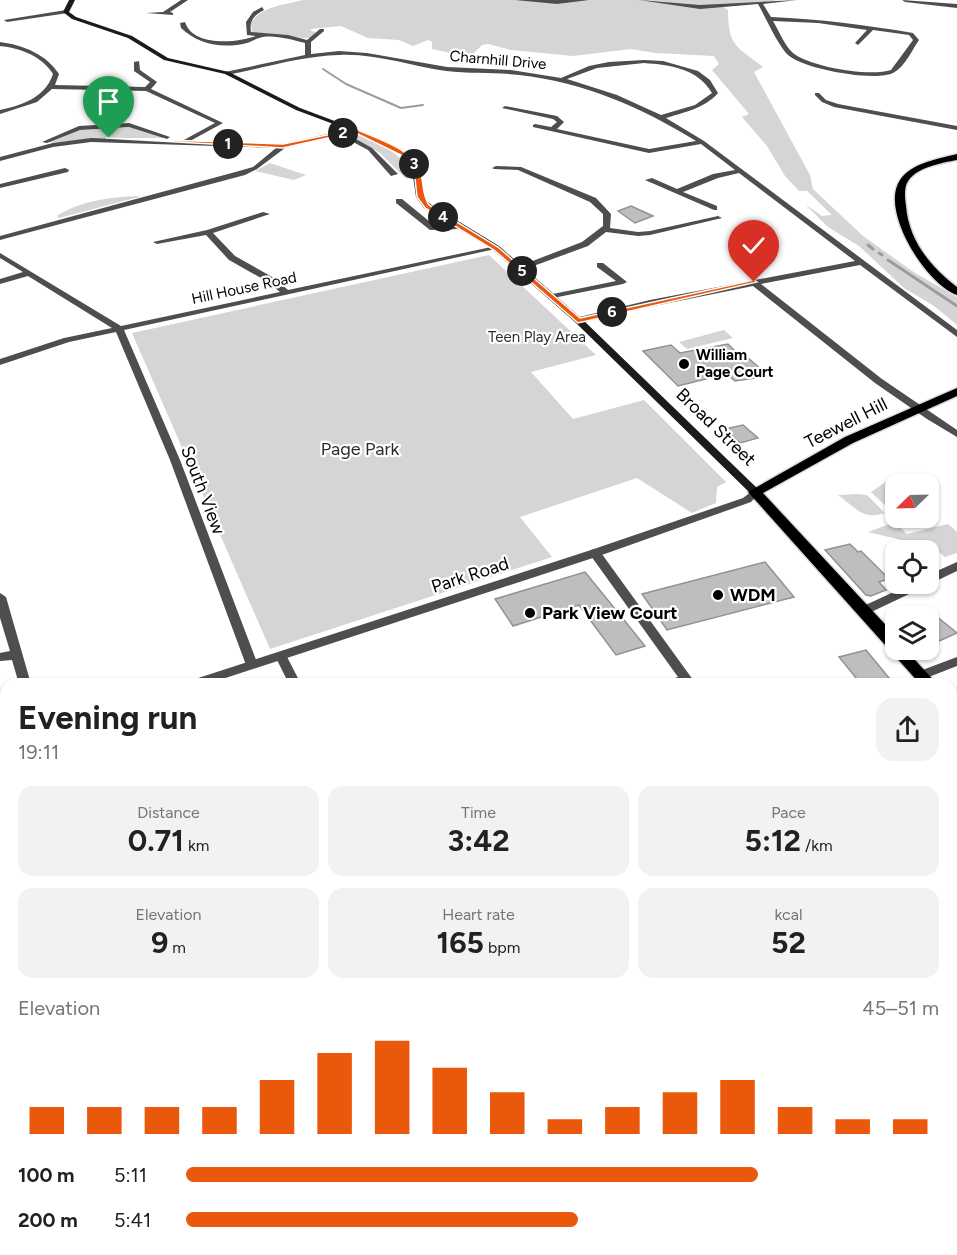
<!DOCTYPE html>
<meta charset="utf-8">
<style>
body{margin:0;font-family:Figtree,sans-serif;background:#f2f2f2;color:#202124;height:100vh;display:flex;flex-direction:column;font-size:22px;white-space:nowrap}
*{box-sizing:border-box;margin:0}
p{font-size:20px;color:#757577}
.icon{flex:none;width:33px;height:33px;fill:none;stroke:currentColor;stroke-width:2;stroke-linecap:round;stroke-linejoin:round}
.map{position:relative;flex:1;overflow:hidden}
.side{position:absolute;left:0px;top:678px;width:957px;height:578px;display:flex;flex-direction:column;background:#fff;border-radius:18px 18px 0 0;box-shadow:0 2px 4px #0004}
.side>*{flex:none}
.needle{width:39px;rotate:247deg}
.buttons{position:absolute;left:885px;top:474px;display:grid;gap:12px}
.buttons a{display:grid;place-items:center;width:54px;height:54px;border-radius:12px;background:#fff;box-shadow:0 2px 4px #0004;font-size:30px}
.pin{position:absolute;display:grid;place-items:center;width:51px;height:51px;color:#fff;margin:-62px -26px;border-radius:50% 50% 50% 0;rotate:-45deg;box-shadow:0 0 6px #0007}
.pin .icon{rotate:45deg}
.km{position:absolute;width:30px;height:30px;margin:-15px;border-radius:50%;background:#222;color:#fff;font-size:16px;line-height:30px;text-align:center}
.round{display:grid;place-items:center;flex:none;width:63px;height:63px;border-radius:18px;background:#f2f2f2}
.headline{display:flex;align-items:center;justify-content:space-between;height:102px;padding:0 18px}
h1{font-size:33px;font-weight:700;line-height:45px}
.metrics{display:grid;grid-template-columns:repeat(3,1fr);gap:9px;height:102px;padding:6px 18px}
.metrics div{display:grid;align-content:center;border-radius:15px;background:#f2f2f2;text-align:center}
.metrics b{font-size:30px;font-weight:700}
.metrics small{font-size:16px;font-weight:400}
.metrics p{font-size:16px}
.chart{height:168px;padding:12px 18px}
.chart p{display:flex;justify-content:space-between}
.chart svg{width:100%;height:108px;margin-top:6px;stroke:#ea580c;stroke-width:6}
ul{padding:0 18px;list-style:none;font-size:20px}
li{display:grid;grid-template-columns:96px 72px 1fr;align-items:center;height:45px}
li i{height:15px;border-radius:8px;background:#ea580c}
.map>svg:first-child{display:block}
.green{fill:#d5d5d5}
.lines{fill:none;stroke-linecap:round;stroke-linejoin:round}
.stream-far1{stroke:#9c9c9c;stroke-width:2}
.stream{stroke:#9c9c9c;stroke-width:3}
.building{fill:#bebebe;stroke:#929292;stroke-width:1.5}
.primary-casing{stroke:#dbdbdb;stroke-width:3}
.minor{fill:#4e4e4e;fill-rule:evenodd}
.tertiary{fill:#4e4e4e;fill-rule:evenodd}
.secondary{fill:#1b1b1b;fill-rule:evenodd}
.primary{fill:#000;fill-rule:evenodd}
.route{fill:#ea580c;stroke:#fff;stroke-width:1.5}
.poi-dot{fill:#000;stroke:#fff;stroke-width:2}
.labels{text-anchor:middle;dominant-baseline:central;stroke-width:4.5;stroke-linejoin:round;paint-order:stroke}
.far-street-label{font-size:15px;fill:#000;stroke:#fff}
.far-park-label{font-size:15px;fill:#2c2c2c;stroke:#fff}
.far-poi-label{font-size:15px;font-weight:bold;fill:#000;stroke:#fff;text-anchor:start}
.street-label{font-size:18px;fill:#000;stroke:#fff}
.park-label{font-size:18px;fill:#2c2c2c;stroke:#fff}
.poi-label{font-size:18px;font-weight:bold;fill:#000;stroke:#fff;text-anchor:start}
</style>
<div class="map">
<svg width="957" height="1255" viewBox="0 0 957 1255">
<rect width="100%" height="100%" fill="#fff"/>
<!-- green -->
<path class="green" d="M303 0H780L723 7 728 10C728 46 736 46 763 67L754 72 810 175 813 189 863 236 915 273 957 297V325L934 306 904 288 859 246 828 227 805 204 822 216 832 215 807 191H799L785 176 767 146 742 117 749 114 712 70 719 64 714 56 655 53 631 49 573 56 511 50 488 44 482 45 472 55H460L432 49V42L428 40 413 46 399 40 368 38 341 26 311 29V31L316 32 310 38H303L252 33 251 23C261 6 285 5 303 0Z
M133 127 165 138H103L54 143 49 142 77 130Z
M353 133C375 143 406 151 410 178L406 179 380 153 350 136Z
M270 163 306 175 294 180 255 171Z
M138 196 139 197 59 218 57 216C79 201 111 197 138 196Z
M489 255 596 355 531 372 573 419 644 400 726 482 717 487 716 503 692 513 637 478 520 517 552 557 270 649 132 333Z
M724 330 733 338 687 349 679 342Z
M887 481 900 484H896L895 515 871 492Z
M856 494 867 495 885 513C863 521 855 507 838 495Z
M895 522 907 534 948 524 957 532V553L945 557 934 548 868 532Z"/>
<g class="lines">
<!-- stream-far1 -->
<path class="stream-far1" d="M323 69 346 84 401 108 423 105"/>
<!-- stream -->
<path class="stream" d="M868 245 873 249
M879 253 882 255
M888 260 957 306"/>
</g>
<!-- building -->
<path class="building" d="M631 206 653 216 635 223 618 211Z
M728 344 736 352 740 351 755 364 764 372 759 374 762 377 735 381 726 374 678 386 643 351 671 345 680 353Z
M743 425 758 438 740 443 725 429Z
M850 544 858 552 861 551 889 579 879 582 886 590 871 596 866 595 825 550Z
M765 562 794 597 667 630 642 594Z
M585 572 624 620 645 646 616 655 579 605 513 626 495 599Z
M936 616 957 633 928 646V619Z
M866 650 894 684H861L839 657Z"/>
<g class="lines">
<!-- primary casing -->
<g class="primary-casing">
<path id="primary" d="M957 154V160C942 163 915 167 907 183 904 189 905 199 906 206 909 241 930 266 957 287V295C927 285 879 211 900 180 911 163 938 159 957 154Z
M957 388V396L853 443 763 493 896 636V650H906L937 684H920L748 492 845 437Z
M951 704 957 706V724L951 722Z"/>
</g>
<!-- minor -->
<path class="minor" d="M181 0H188L170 12 173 13V15L146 13 163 12Z
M515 0H589L557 4Z
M639 0 700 5 797 0 763 4 771 17C819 19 866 25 913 33L919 40C912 50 905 67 893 73 875 82 799 69 786 53 775 39 767 20 758 4L700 9ZM773 21 818 23 867 30 855 43 858 45 873 30 909 35 913 40 891 70C870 77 810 67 793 53 785 46 779 31 773 21Z
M902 0 957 4V8L905 2Z
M262 7 264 10C254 15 249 21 251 32L288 35 307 40 320 29H324V31L311 42V54L339 51 367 53 447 67 511 70 561 78 589 66 609 62 644 60 663 61 698 71 710 80 718 93C705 108 685 112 666 118L704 141 957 330V337L860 265 761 284 882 379 957 430V437L927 419 875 383 753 286 575 322V318L650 300 855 261 739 173 718 178 683 192 717 206V210H714L645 180 652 178 677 189 713 174 735 170 701 144 649 153 533 127V125L535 124 551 127 557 122 553 119 502 108 505 106 557 116 564 122 557 129 649 149 696 141C641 107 583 82 519 75 495 72 470 74 446 71 410 66 375 53 339 55 301 56 264 68 227 75L225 72 305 55V43C293 40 276 35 263 37 260 37 252 41 247 43 223 49 199 45 181 28L180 23 185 22C193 47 236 43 256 36L247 35 246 22 253 12ZM644 63C670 65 697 68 712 93L695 105 661 115 617 95 567 79 597 68Z
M66 10 68 13 7 22 4 20Z
M0 42C23 45 46 54 59 74L55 85 145 87 150 82 134 71V62L139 61 140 70 157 82 151 89 223 123 190 141 283 144 354 128 357 130 356 131 347 134 372 148 398 174 391 176 368 150 340 135 285 148 257 169 245 175 0 240V236L239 171 253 167 276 148 91 142 53 147 0 161V157L53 143 91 138 182 141 215 123 146 91 52 89 37 102 0 114V110C22 105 45 98 53 74 42 56 20 48 0 46Z
M815 93H819L826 100 838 104 957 126V130L834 107 822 102 815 95Z
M129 123 170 137 167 139 129 127 80 130 47 143 42 142 79 126Z
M496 166 521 167 596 198 611 214 610 228 638 232 650 231 718 216 722 218 650 235 638 236 606 232 588 246 520 271 516 269 517 267 582 242 603 226V214L590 202 518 170 494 169 492 168Z
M65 168 69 170 68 172 0 188V184Z
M396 199H402L435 226 460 225 464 227 460 229 430 230 396 203Z
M263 212 270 214 213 233 235 256 274 278 288 290 496 246 500 248 124 330 180 460 258 665 252 669 246 665 170 460 116 332 69 342 0 365V359L64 338 112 328 28 276 0 284V279L23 272 0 258V253L121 326 280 292 268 282 229 260 206 235 157 244 153 242 207 230Z
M597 263H603L627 282 623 284 548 299V295L616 281 597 267Z
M595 549 599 550 696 684H663L665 681 678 677 591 556 589 553 591 550Z
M957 562V571L932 583 927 584H928V575Z
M911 584H926L924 587 867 614 863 615 857 611 859 608Z
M0 593 6 597 31 684H19L12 660 0 661V653L10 651 0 618Z
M281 652 285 653 301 684H289L275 656Z
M957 657V666L921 680 917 678 915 675 917 672Z
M957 765V775L951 776V766Z
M957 971V985L951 987V973Z
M6 1036V1052L0 1053V1037Z
M124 1250H142L141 1255H123Z
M509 1250H527L528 1255H510Z
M736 1250H754V1255H736Z"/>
<!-- tertiary -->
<path class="tertiary" d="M755 489 760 492 751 502 599 556 207 684H187L189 681 591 550 743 498Z
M6 737V747L0 748V738Z"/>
<!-- secondary -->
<path class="secondary" d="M69 0H75L69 12 76 17 132 36 168 58 229 72 300 108 356 129 399 148 409 155 420 169 424 197 430 204 499 246 581 318 759 490 760 492 759 494H751L575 322 493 250 424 208 416 197 412 169 405 157 395 150 352 131 296 110 225 74 164 60 128 38 72 19 63 12Z"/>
<!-- primary -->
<use href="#primary" class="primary"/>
</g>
<!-- route -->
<path class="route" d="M356 129C377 139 409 147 419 169 425 181 421 193 429 205L498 247 580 318 754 280 757 282 578 323 494 250 425 208 417 197 414 170 405 157 354 132 283 148 106 138 283 144Z"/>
<!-- markers -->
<g class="poi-dot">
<circle cx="684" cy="364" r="6"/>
<circle cx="718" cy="595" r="6"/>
<circle cx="530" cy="613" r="6"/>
</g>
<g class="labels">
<!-- far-street labels -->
<g class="far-street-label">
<text transform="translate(498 60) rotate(5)">Charnhill Drive</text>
<text transform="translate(244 288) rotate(-12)">Hill House Road</text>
</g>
<!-- far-park labels -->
<g class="far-park-label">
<text x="537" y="337">Teen Play Area</text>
</g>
<!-- far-poi labels -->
<g class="far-poi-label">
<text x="696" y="355">William<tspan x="696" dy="17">Page Court</tspan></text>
</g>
<!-- street labels -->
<g class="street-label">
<text transform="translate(846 423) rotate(-27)">Teewell Hill</text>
<text transform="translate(716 427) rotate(44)">Broad Street</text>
<text transform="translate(203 490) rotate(69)">South View</text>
<text transform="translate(470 575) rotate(-18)">Park Road</text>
</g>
<!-- park labels -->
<g class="park-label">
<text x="360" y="449">Page Park</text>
</g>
<!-- poi labels -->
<g class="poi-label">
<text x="730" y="595">WDM</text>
<text x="542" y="613">Park View Court</text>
</g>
</g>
</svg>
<div class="buttons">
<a><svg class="needle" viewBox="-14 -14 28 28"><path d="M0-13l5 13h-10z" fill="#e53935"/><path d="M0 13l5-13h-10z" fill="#757577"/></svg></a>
<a><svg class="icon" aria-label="locate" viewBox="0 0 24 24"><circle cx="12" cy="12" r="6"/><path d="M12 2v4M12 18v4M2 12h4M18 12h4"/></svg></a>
<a><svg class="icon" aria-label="layers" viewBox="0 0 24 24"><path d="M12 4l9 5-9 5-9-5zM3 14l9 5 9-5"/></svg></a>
</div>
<div class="pin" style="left:109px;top:138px;background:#1e9e55"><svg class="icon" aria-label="arrive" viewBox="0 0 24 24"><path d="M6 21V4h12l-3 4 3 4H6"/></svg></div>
<div class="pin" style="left:754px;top:282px;background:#d93025"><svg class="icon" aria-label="check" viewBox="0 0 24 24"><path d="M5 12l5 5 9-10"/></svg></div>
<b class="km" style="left:228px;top:144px">1</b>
<b class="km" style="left:343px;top:133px">2</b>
<b class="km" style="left:414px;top:164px">3</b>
<b class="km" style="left:443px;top:217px">4</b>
<b class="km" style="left:522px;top:271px">5</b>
<b class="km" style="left:612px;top:312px">6</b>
<section class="side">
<div class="headline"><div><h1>Evening run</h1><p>19:11</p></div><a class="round"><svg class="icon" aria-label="share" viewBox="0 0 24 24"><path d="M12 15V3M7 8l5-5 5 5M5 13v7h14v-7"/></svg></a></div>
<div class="metrics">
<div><p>Distance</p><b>0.71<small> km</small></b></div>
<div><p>Time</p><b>3:42</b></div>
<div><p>Pace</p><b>5:12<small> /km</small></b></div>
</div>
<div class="metrics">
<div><p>Elevation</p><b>9<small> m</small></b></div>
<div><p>Heart rate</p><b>165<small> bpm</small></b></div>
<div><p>kcal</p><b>52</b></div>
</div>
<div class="chart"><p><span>Elevation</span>45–51 m</p>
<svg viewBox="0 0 160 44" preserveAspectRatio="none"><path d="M5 44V33M15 44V33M25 44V33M35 44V33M45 44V22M55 44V11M65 44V6M75 44V17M85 44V27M95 44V38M105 44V33M115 44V27M125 44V22M135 44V33M145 44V38M155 44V38"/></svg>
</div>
<ul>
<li><b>100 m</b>5:11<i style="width:76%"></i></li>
<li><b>200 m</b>5:41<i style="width:52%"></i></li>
</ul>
</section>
</div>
